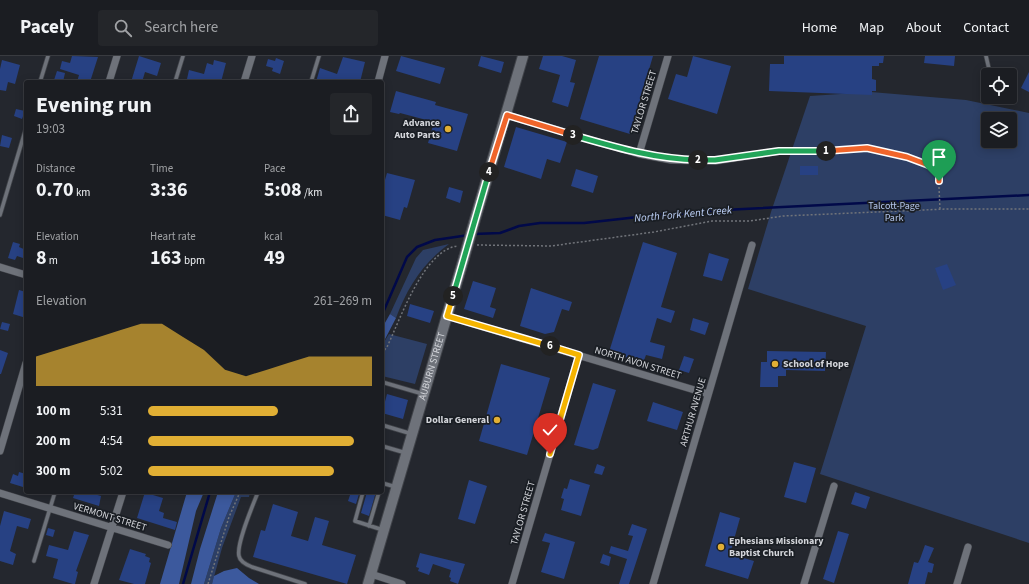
<!DOCTYPE html>
<meta charset="utf-8">
<style>
body{margin:0;font-family:"Source Sans 3",sans-serif;background:#24262a;color:#f1f3f6;height:100vh;display:flex;flex-direction:column;font-size:15px;white-space:nowrap}
*{box-sizing:border-box;margin:0}
p{font-size:13px;color:#a0a2a5}
.icon{flex:none;width:22px;height:22px;fill:none;stroke:currentColor;stroke-width:2;stroke-linecap:round;stroke-linejoin:round}
.map{position:relative;flex:1;overflow:hidden}
.sheet{position:absolute;left:24px;top:24px;width:360px;height:414px;display:flex;flex-direction:column;background:#1b1d22;border-radius:4px;box-shadow:0 2px 10px #0003,0 0 0 1px #393b40}
.sheet>*{flex:none}
.buttons{position:absolute;left:981px;top:12px;display:grid;gap:8px}
.buttons a{display:grid;place-items:center;width:36px;height:36px;border-radius:4px;background:#1b1d22;box-shadow:0 2px 10px #0003,0 0 0 1px #393b40;font-size:20px}
.pin{position:absolute;display:grid;place-items:center;width:34px;height:34px;color:#fff;margin:-41px -17px;border-radius:50% 50% 50% 0;rotate:-45deg;box-shadow:0 0 4px #0007}
.pin .icon{rotate:45deg}
.km{position:absolute;width:20px;height:20px;margin:-10px;border-radius:50%;background:#222;color:#fff;font-size:11px;line-height:20px;text-align:center}
.round{display:grid;place-items:center;flex:none;width:42px;height:42px;border-radius:4px;background:#24262a}
.head{display:flex;align-items:center;justify-content:space-between;height:68px;padding:0 12px}
h1{font-size:22px;font-weight:700;line-height:30px}
.figures{display:grid;grid-template-columns:repeat(3,1fr);gap:6px;height:68px;padding:4px 12px}
.figures div{display:grid;align-content:center}
.figures b{font-size:20px;font-weight:700}
.figures small{font-size:11px;font-weight:400}
.figures p{font-size:11px}
.chart{height:112px;padding:8px 12px}
.chart p{display:flex;justify-content:space-between}
.chart svg{width:100%;height:72px;margin-top:4px;fill:#e1af34;opacity:.7}
ul{padding:0 12px;list-style:none;font-size:13px}
li{display:grid;grid-template-columns:64px 48px 1fr;align-items:center;height:30px}
li i{height:10px;border-radius:5px;background:#e1af34}
header{display:flex;align-items:center;gap:24px;box-sizing:border-box;height:56px;padding:0 20px;background:#1b1d22;border-bottom:1px solid #393b40}
header strong{font-size:19px}
nav{display:flex;gap:22px;margin-inline-start:auto;font-size:14px}
.search{width:280px;height:36px;background:#24262a;display:flex;align-items:center;gap:10px;box-sizing:border-box;padding:0 14px;border-radius:4px;color:#a0a2a5;font-size:15px}
.map>svg:first-child{display:block}
.green{fill:#2d3f65;fill-rule:evenodd}
.forest{fill:#3c599d}
.lines{fill:none;stroke-linecap:round;stroke-linejoin:round}
.stream{stroke:#010949;stroke-width:2.5}
.building{fill:#274183}
.lane-casing{stroke:#404349;stroke-width:5}
.street-casing{stroke:#404349;stroke-width:8}
.secondary-casing{stroke:#404349;stroke-width:12}
.path{stroke:#71747a;stroke-width:1.5;stroke-dasharray:2 2;stroke-linecap:butt}
.lane{stroke:#6e727a;stroke-width:3.5}
.street{stroke:#6e727a;stroke-width:7}
.secondary{stroke:#6e727a;stroke-width:10}
.secondary-bridge-casing{stroke:#404349;stroke-width:12;stroke-linecap:butt}
.secondary-bridge{stroke:#6e727a;stroke-width:10}
.split-1-casing{stroke:#fff;stroke-width:8}
.split-2-casing{stroke:#fff;stroke-width:8}
.split-3-casing{stroke:#fff;stroke-width:8}
.split-4-casing{stroke:#fff;stroke-width:8}
.split-5-casing{stroke:#fff;stroke-width:8}
.split-6-casing{stroke:#fff;stroke-width:8}
.split-7-casing{stroke:#fff;stroke-width:8}
.split-1{stroke:#f0652b;stroke-width:5}
.split-2{stroke:#22a559;stroke-width:5}
.split-3{stroke:#22a559;stroke-width:5}
.split-4{stroke:#f0652b;stroke-width:5}
.split-5{stroke:#22a559;stroke-width:5}
.split-6{stroke:#f5b400;stroke-width:5}
.split-7{stroke:#f5b400;stroke-width:5}
.poi-dot{fill:#e1af34;stroke:#1a1e24;stroke-width:1.5}
.labels{text-anchor:middle;dominant-baseline:central;stroke-width:3.5;stroke-linejoin:round;paint-order:stroke}
.street-label{font-size:10px;fill:#d3d5da;stroke:#1a1e24}
.poi-label{font-size:10px;font-weight:bold;fill:#d3d5da;stroke:#1a1e24;text-anchor:end}
.park-label{font-size:10px;fill:#b4c6ed;stroke:#1a1e24}
.water-label{font-size:11px;font-style:italic;fill:#bccff6;stroke:#1a1e24}
</style>
<header>
<strong>Pacely</strong>
<div class="search"><svg class="icon" aria-label="search" viewBox="0 0 24 24"><circle cx="10" cy="10" r="6"/><path d="M15 15l6 6"/></svg>Search here</div>
<nav><a>Home</a><a>Map</a><a>About</a><a>Contact</a></nav>
</header>
<div class="map">
<svg width="1029" height="528" viewBox="0 0 1029 528">
<rect width="100%" height="100%" fill="#24272e"/>
<!-- green -->
<path class="green" d="M871 36 966 44 1029 57V487L820 418 866 270 748 233 771 156 810 40ZM988 63H1010V85H988Z
M449 188C423 207 407 232 396 262L390 258 416 202 423 194Z
M389 278 427 288 415 328 382 320V289Z
M236 436H250L249 441H241L222 492 212 528H204L221 472Z"/>
<!-- forest -->
<path class="forest" d="M390 258 396 262 382 289V272Z
M187 436H204L196 455 179 528H160Z
M218 436H236L221 472 204 528H191L200 493Z
M237 512 249 522 259 528H212L214 520 224 515Z"/>
<g class="lines">
<!-- stream -->
<path class="stream" d="M474 178 500 177 519 170 540 167H584L656 159 699 157 703 155 1029 139
M382 259 407 201 417 191 435 184 469 179
M183 528 210 436"/>
</g>
<!-- building -->
<path class="building" d="M72 0 98 1 90 26H77L79 19 60 13 62 5 70 7Z
M139 0 161 7 157 20 145 16 142 26H131Z
M401 0 445 12 440 28 396 15Z
M481 0 504 6 501 17 478 10Z
M543 0H562L576 4 570 26 575 27 568 51 552 46 560 19 539 13Z
M599 0H653L630 78 580 63Z
M693 0 731 10 717 58 668 43 676 18 687 21Z
M784 0H884L883 7H879V10H872V23L876 24V35H872V39L769 35 770 8H784Z
M925 0H955L954 10 924 7Z
M343 1 365 6 360 26H316L320 12 337 18Z
M276 2 284 5 280 18 272 15 273 12 266 10 268 3 275 5Z
M2 4 20 9 15 28 8 26 6 35 0 34V13Z
M214 4 226 7 221 26H198L187 23 189 14 204 18 207 7 213 9Z
M57 15 65 17 63 26 54 24Z
M1029 16V36L1021 32Z
M396 35 436 46 435 49 468 58 457 95 428 87 434 66 400 57 399 58 390 56Z
M16 53 25 55 22 63 14 60Z
M516 71 567 86 560 107 547 103 541 123 504 111Z
M2 79 12 82 9 92 0 90Z
M800 110H818V119H800Z
M576 113 598 120 593 137 571 130Z
M387 117 415 124 407 152 404 151 400 164 382 159V134Z
M449 131 463 135 460 147 446 142Z
M13 186 20 188 19 191 26 194V203L17 200 15 204 8 202Z
M643 186 677 197 661 251 675 255 671 267 657 262 650 286 665 290 662 303 646 299 643 307 609 296Z
M709 197 729 203 722 225 703 220Z
M947 208 956 229 943 234 935 212Z
M473 225 496 232 490 251 496 253 493 262 464 253Z
M531 232 572 246 569 255 562 253 554 276 545 278 520 270Z
M19 234 26 236V262L13 258Z
M410 248 434 255 430 267 407 260Z
M693 262 709 267 705 279 690 274Z
M2 266 10 268 8 275 0 273Z
M0 294 8 297 1 318H0Z
M767 295 826 296 825 315 786 314V320H778V331H760L761 306H767Z
M684 300 694 303 689 317 679 314Z
M501 308 550 322 527 399 479 385Z
M593 327 616 334 598 392 593 394 574 389Z
M387 338 408 344 403 363 382 357Z
M653 346 683 356 677 374 647 365Z
M794 406 816 412 806 447 784 441Z
M597 408 605 411 602 419 594 417Z
M19 416 26 418 23 431 10 427 13 418 18 420Z
M570 423 590 429 581 460 561 454 564 443 561 442 564 432 567 433Z
M469 424 487 430 475 468 458 463Z
M75 436H87L101 440 99 450 73 442Z
M145 436H154L153 439 163 442 159 455 164 457 163 462 177 466 175 474 137 462Z
M351 436 359 438 356 448 348 445Z
M367 436H376L369 460 361 457Z
M855 436 870 441 866 453 851 448Z
M273 448 298 456 291 480 308 485 315 461 329 465 322 489 356 499 347 528 253 501 261 474 265 475Z
M4 455 31 463 28 473 17 470 10 495 16 498 13 509 0 505V470Z
M720 456 740 462 730 498 754 505 748 523 705 510Z
M632 468 647 473 629 528H619L627 503 609 497 611 490 628 495 633 480 628 479Z
M48 472 55 474 53 481 46 479Z
M74 475 89 479 76 515 78 516 75 528H73L53 522 58 503 46 500 49 489 68 494Z
M838 475 849 478 834 527 823 523Z
M545 477 575 486 564 523 541 516 550 487 542 485Z
M925 489 934 492 928 506 934 508 932 517 928 516 925 528H908L914 506 918 507 920 503Z
M130 493 146 498 145 500 150 502 149 506 151 507 145 528H134L119 524Z
M420 497 465 508 458 528 450 525 451 522 449 521 451 514 433 508 429 519 418 515 419 512 416 511Z
M603 498 611 501 609 510 600 507Z"/>
<g class="lines">
<!-- lane casing -->
<g class="lane-casing">
<path id="lane" d="M986 0 989 13
M40 26 48 0
M175 26 183 0
M311 26 319 0
M779 95H818L867 92 907 101 939 113V125
M0 159 26 72
M382 326 423 338
M382 369 412 378
M382 390 406 397
M382 427 396 431
M258 436C253 449 236 488 239 500 240 506 247 509 252 511L305 528
M363 436 355 465 383 474
M369 470 379 436
M34 505 55 436"/>
</g>
<!-- street casing -->
<g class="street-casing">
<path id="street" d="M109 26 117 0
M244 26 252 0
M378 26 385 0
M507 59 639 98 671 104 715 105 779 95
M639 98 668 0
M0 211 26 219
M447 260 708 338
M0 395 26 307
M0 437 168 489
M371 518 402 528
M94 528 123 436
M512 528 579 299
M653 528 752 189
M804 528 834 430
M957 528 968 491"/>
</g>
<!-- secondary casing -->
<g class="secondary-casing">
<g id="secondary">
<path d="M474 167 523 0"/>
<path id="s1" d="M368 528 464 202"/>
</g>
</g>
<!-- path -->
<path class="path" d="M939 131 940 154
M477 189 551 190 654 176 712 165H750L783 160 947 153H1029
M382 297 387 291C400 264 424 193 458 190
M208 528 229 461 240 436"/>
<!-- lane -->
<use href="#lane" class="lane"/>
<!-- street -->
<use href="#street" class="street"/>
<!-- secondary -->
<use href="#secondary" class="secondary"/>
<!-- secondary-bridge casing -->
<g class="secondary-bridge-casing">
<path id="secondary-bridge" d="M464 202 474 167"/>
</g>
<!-- secondary-bridge -->
<use href="#secondary-bridge" class="secondary-bridge"/>
</g>
<g class="lines">
<!-- split-1 casing -->
<g class="split-1-casing">
<path id="split-1" d="M826 95 867 92 907 101 939 113V125"/>
</g>
<!-- split-2 casing -->
<g class="split-2-casing">
<path id="split-2" d="M698 104H715L779 95H826"/>
</g>
<!-- split-3 casing -->
<g class="split-3-casing">
<path id="split-3" d="M573 79C615 91 654 103 698 104"/>
</g>
<!-- split-4 casing -->
<g class="split-4-casing">
<path id="split-4" d="M489 116 507 59 573 79"/>
</g>
<!-- split-5 casing -->
<g class="split-5-casing">
<path id="split-5" d="M453 240 489 116"/>
</g>
<!-- split-6 casing -->
<g class="split-6-casing">
<path id="split-6" d="M453 240 447 260 550 290"/>
</g>
<!-- split-7 casing -->
<g class="split-7-casing">
<path id="split-7" d="M550 290 579 299 550 398"/>
</g>
<!-- split-1 -->
<use href="#split-1" class="split-1"/>
<!-- split-2 -->
<use href="#split-2" class="split-2"/>
<!-- split-3 -->
<use href="#split-3" class="split-3"/>
<!-- split-4 -->
<use href="#split-4" class="split-4"/>
<!-- split-5 -->
<use href="#split-5" class="split-5"/>
<!-- split-6 -->
<use href="#split-6" class="split-6"/>
<!-- split-7 -->
<use href="#split-7" class="split-7"/>
</g>
<!-- markers -->
<g class="poi-dot">
<circle cx="448" cy="73" r="4"/>
<circle cx="775" cy="308" r="4"/>
<circle cx="497" cy="364" r="4"/>
<circle cx="721" cy="491" r="4"/>
</g>
<g class="labels">
<!-- street labels -->
<g class="street-label">
<text transform="translate(644 46) rotate(-73)">TAYLOR STREET</text>
<text transform="translate(638 307) rotate(17)">NORTH AVON STREET</text>
<text stroke="none"><textPath href="#s1" startOffset="227">AUBURN STREET</textPath></text>
<text transform="translate(693 356) rotate(-74)">ARTHUR AVENUE</text>
<text transform="translate(523 457) rotate(-74)">TAYLOR STREET</text>
<text transform="translate(110 461) rotate(17)">VERMONT STREET</text>
</g>
<!-- poi labels -->
<g class="poi-label">
<text x="440" y="67">Advance<tspan x="440" dy="12">Auto Parts</tspan></text>
<text x="783" y="308" text-anchor="start">School of Hope</text>
<text x="489" y="364">Dollar General</text>
<text x="729" y="485" text-anchor="start">Ephesians Missionary<tspan x="729" dy="12">Baptist Church</tspan></text>
</g>
<!-- park labels -->
<g class="park-label">
<text x="894" y="150">Talcott-Page<tspan x="894" dy="12">Park</tspan></text>
</g>
<!-- water labels -->
<g class="water-label">
<text transform="translate(683 158) rotate(-5)">North Fork Kent Creek</text>
</g>
</g>
</svg>
<div class="buttons">
<a><svg class="icon" aria-label="locate" viewBox="0 0 24 24"><circle cx="12" cy="12" r="6"/><path d="M12 2v4M12 18v4M2 12h4M18 12h4"/></svg></a>
<a><svg class="icon" aria-label="layers" viewBox="0 0 24 24"><path d="M12 4l9 5-9 5-9-5zM3 14l9 5 9-5"/></svg></a>
</div>
<div class="pin" style="left:939px;top:125px;background:#1e9e55"><svg class="icon" aria-label="arrive" viewBox="0 0 24 24"><path d="M6 21V4h12l-3 4 3 4H6"/></svg></div>
<div class="pin" style="left:550px;top:398px;background:#d93025"><svg class="icon" aria-label="check" viewBox="0 0 24 24"><path d="M5 12l5 5 9-10"/></svg></div>
<b class="km" style="left:826px;top:95px">1</b>
<b class="km" style="left:698px;top:104px">2</b>
<b class="km" style="left:573px;top:79px">3</b>
<b class="km" style="left:489px;top:116px">4</b>
<b class="km" style="left:453px;top:240px">5</b>
<b class="km" style="left:550px;top:290px">6</b>
<section class="sheet">
<div class="head"><div><h1>Evening run</h1><p>19:03</p></div><a class="round"><svg class="icon" aria-label="share" viewBox="0 0 24 24"><path d="M12 15V3M7 8l5-5 5 5M5 13v7h14v-7"/></svg></a></div>
<div class="figures">
<div><p>Distance</p><b>0.70<small> km</small></b></div>
<div><p>Time</p><b>3:36</b></div>
<div><p>Pace</p><b>5:08<small> /km</small></b></div>
</div>
<div class="figures">
<div><p>Elevation</p><b>8<small> m</small></b></div>
<div><p>Heart rate</p><b>163<small> bpm</small></b></div>
<div><p>kcal</p><b>49</b></div>
</div>
<div class="chart"><p><span>Elevation</span>261–269 m</p>
<svg viewBox="0 0 160 44" preserveAspectRatio="none"><path d="M0 44V26L10 22L20 18L30 14L40 10L50 6L60 6L70 14L80 22L90 34L100 38L110 34L120 30L130 26L140 26L150 26L160 26V44z"/></svg>
</div>
<ul>
<li><b>100 m</b>5:31<i style="width:58%"></i></li>
<li><b>200 m</b>4:54<i style="width:92%"></i></li>
<li><b>300 m</b>5:02<i style="width:83%"></i></li>
</ul>
</section>
</div>
